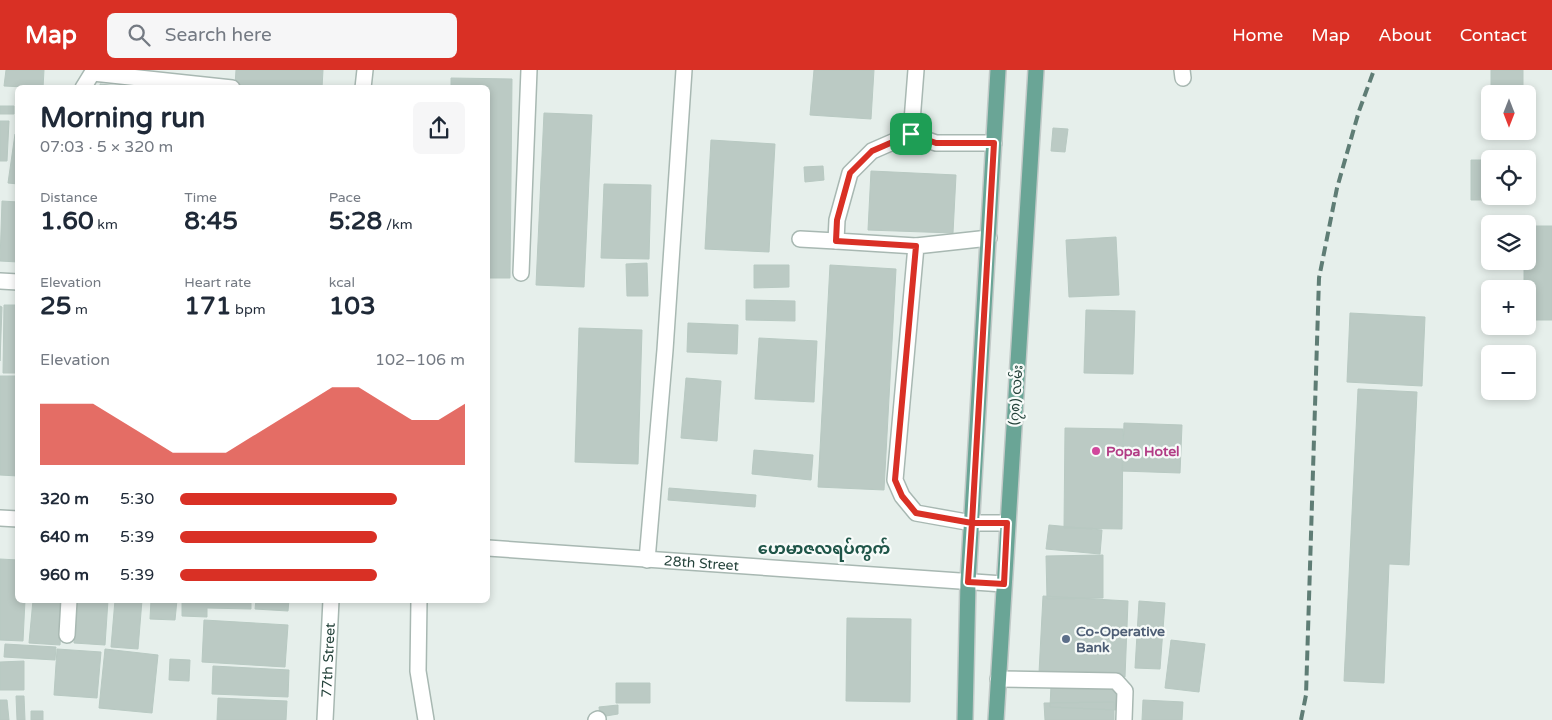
<!DOCTYPE html>
<meta charset="utf-8">
<style>
body{margin:0;font-family:"Varela Round","Noto Sans Myanmar",sans-serif;background:#f6f6f7;color:#1f2937;height:100vh;display:flex;flex-direction:column;font-size:19px;white-space:nowrap}
*{box-sizing:border-box;margin:0}
p{font-size:16px;color:#747a83}
.icon{flex:none;width:28px;height:28px;fill:none;stroke:currentColor;stroke-width:2;stroke-linecap:round;stroke-linejoin:round}
.map{position:relative;flex:1;overflow:hidden}
.panel{position:absolute;left:15px;top:15px;width:475px;height:518px;display:flex;flex-direction:column;background:#fff;border-radius:8px;box-shadow:0 2px 8px #0003}
.panel>*{flex:none}
.needle{width:32px;rotate:180deg}
.controls{position:absolute;left:1481px;top:15px;display:grid;gap:10px}
.controls a{display:grid;place-items:center;width:55px;height:55px;border-radius:8px;background:#fff;box-shadow:0 2px 8px #0003;font-size:25px}
.pin{position:absolute;display:grid;place-items:center;width:42px;height:42px;color:#fff;margin:-21px;border-radius:10px;box-shadow:0 2px 8px #0006}
.round{display:grid;place-items:center;flex:none;width:52px;height:52px;border-radius:8px;background:#f6f6f7}
.head{display:flex;align-items:center;justify-content:space-between;height:85px;padding:0 25px}
h1{font-size:28px;font-weight:700;line-height:38px}
.figures{display:grid;grid-template-columns:repeat(3,1fr);gap:8px;height:85px;padding:5px 25px}
.figures div{display:grid;align-content:center}
.figures b{font-size:25px;font-weight:700}
.figures small{font-size:14px;font-weight:400}
.figures p{font-size:14px}
.chart{height:140px;padding:10px 25px}
.chart p{display:flex;justify-content:space-between}
.chart svg{width:100%;height:90px;margin-top:5px;fill:#d93025;opacity:.7}
ul{padding:0 25px;list-style:none;font-size:16px}
li{display:grid;grid-template-columns:80px 60px 1fr;align-items:center;height:38px}
li i{height:12px;border-radius:6px;background:#d93025}
header{display:flex;align-items:center;gap:30px;box-sizing:border-box;height:70px;padding:0 25px;background:#d93025;color:#fff}
header strong{font-size:24px}
nav{display:flex;gap:28px;margin-inline-start:auto;font-size:18px}
.search{width:350px;height:45px;background:#f6f6f7;display:flex;align-items:center;gap:12px;box-sizing:border-box;padding:0 18px;border-radius:8px;color:#747a83;font-size:19px}
.map>svg:first-child{display:block}
.building{fill:#bbcac4;stroke:#b8c9c2}
.lines{fill:none;stroke-linecap:round;stroke-linejoin:round}
.minor-casing{stroke:#a8b8b2;stroke-width:18}
.major-casing{stroke:#c2cac8;stroke-width:18}
.minor{stroke:#fff;stroke-width:15}
.major{stroke:#6aa596;stroke-width:15}
.rail{stroke:#5f7d75;stroke-width:4;stroke-dasharray:10 5;stroke-linecap:butt}
.route-casing{stroke:#fff;stroke-width:10}
.route{stroke:#d93025;stroke-width:6}
.hotel-dot{fill:#d1479c;stroke:#f7fbf9;stroke-width:2}
.service-dot{fill:#5c6f8a;stroke:#f7fbf9;stroke-width:2}
.labels{text-anchor:middle;dominant-baseline:central;stroke-width:4.5;stroke-linejoin:round;paint-order:stroke}
.street-label{font-size:14px;fill:#24423a;stroke:#f7fbf9}
.hotel-label{font-size:14px;font-weight:bold;fill:#b23c85;stroke:#f7fbf9;text-anchor:start}
.service-label{font-size:14px;font-weight:bold;fill:#4e5e75;stroke:#f7fbf9;text-anchor:start}
.quarter-label{font-size:16px;font-weight:bold;fill:#1f5548;stroke:#f7fbf9}
</style>
<header>
<strong>Map</strong>
<div class="search"><svg class="icon" aria-label="search" viewBox="0 0 24 24"><circle cx="10" cy="10" r="6"/><path d="M15 15l6 6"/></svg>Search here</div>
<nav><a>Home</a><a>Map</a><a>About</a><a>Contact</a></nav>
</header>
<div class="map">
<svg width="1552" height="650" viewBox="0 0 1552 650">
<rect width="100%" height="100%" fill="#e6efeb"/>
<!-- building -->
<path class="building" d="M6 0H44L43 18 4 16Z
M236 0H323L322 18 235 15Z
M814 0H874L871 49 810 45Z
M1491 0H1523V24H1491Z
M451 8 512 9 510 208H488V18H451Z
M100 14 137 18H100Z
M0 36H14V44H0Z
M544 43 592 45 584 217 536 215Z
M0 51H9L7 91H0Z
M1053 58 1068 59 1065 82 1051 81Z
M15 64H18V114L8 113Z
M711 70 775 74 769 182 705 179Z
M1471 90H1490V126H1515V130H1471Z
M823 96 824 110 805 112 804 97Z
M871 101 956 105 953 163 868 160Z
M604 114 651 115 649 189 601 188Z
M2 131 18 132V192L0 191Z
M1528 156H1552V250H1528V219H1524V191H1528Z
M1116 167 1119 225 1069 227 1066 170Z
M647 193 648 226H627L626 194Z
M754 195H789V217L754 218Z
M830 195 896 199 884 420 818 417Z
M746 230 795 231V251L746 250Z
M4 235H18V303H3Z
M0 236 2 237 0 291Z
M1086 240 1135 241 1133 304 1084 303Z
M1350 243 1425 247 1422 316 1347 312Z
M688 253 738 255 737 284 687 282Z
M579 258 642 260 638 394 575 392Z
M759 268 817 271 814 332 755 329Z
M0 306H18V406L0 405Z
M686 308 721 311 717 371 681 368Z
M1358 319 1417 322 1409 495 1389 494 1384 613 1344 611Z
M1124 353 1182 355 1180 403 1122 401Z
M1065 358 1123 359 1122 459 1064 458Z
M754 380 813 385 811 410 752 404Z
M669 418 756 425 755 437 668 430Z
M1049 455 1102 460 1100 484 1046 479Z
M1103 485V528L1047 529 1046 486Z
M0 489 18 490V530H25L23 571 0 570Z
M1043 526 1128 531 1125 607 1039 603Z
M33 530H63L60 575 29 573Z
M77 530H108L105 575 74 573Z
M115 530H142L138 579 111 577Z
M151 530H177L175 550 150 549Z
M182 530H251V539L207 538V547L182 546Z
M256 530H289L288 541 255 539Z
M1139 531 1165 533 1160 599 1135 598Z
M847 548 911 549 910 632 846 631Z
M204 550 288 555 285 597 202 592Z
M1171 570 1205 574 1199 622 1165 618Z
M5 574 56 577 55 590 4 587Z
M57 579 101 582 97 628 54 625Z
M105 579 158 585 152 643 99 638Z
M170 589 190 590 189 611 169 610Z
M24 591V620H0V592Z
M213 596 289 600 288 627 212 624Z
M616 613H650V633H616Z
M1051 615 1117 617 1116 640 1050 637Z
M16 626H24L25 650H17Z
M218 628 287 631 286 650H217Z
M0 630H7L9 650H0Z
M1143 630 1183 632 1182 650H1142Z
M1114 632V650H1045L1044 633Z
M618 635V644L600 647 599 637Z
M31 641H43V650H31Z"/>
<g class="lines">
<!-- minor casing -->
<g class="minor-casing">
<g id="minor">
<path d="M916 0 911 64 936 73H994"/>
<path d="M1182 0 1183 8"/>
<path d="M93 3 232 18"/>
<path d="M83 18 94 0"/>
<path d="M363 18 365 0"/>
<path d="M911 64 872 81 850 103 837 150 836 171 916 176"/>
<path d="M989 168 916 176 895 410 902 426 916 443 972 453H1007"/>
<path d="M800 169 836 171"/>
<path d="M521 203 529 0"/>
<path d="M0 211 18 212"/>
<path d="M0 448 18 449"/>
<path id="s1" d="M488 478 1003 514"/>
<path d="M647 490 665 280 684 0"/>
<path d="M419 530 418 601 426 650"/>
<path d="M67 565 69 530"/>
<path d="M998 609 1116 611 1125 621 1124 650"/>
<path id="s2" d="M325 650 331 530"/>
<path d="M596 650 598 649"/>
</g>
</g>
<!-- major casing -->
<g class="major-casing">
<path id="major" d="M965 650 968 512 998 0
M996 650 1036 0"/>
</g>
<!-- minor -->
<use href="#minor" class="minor"/>
<!-- major -->
<use href="#major" class="major"/>
<!-- rail -->
<path class="rail" d="M1301 650 1306 625 1319 208 1337 118 1359 41 1374 0"/>
</g>
<g class="lines">
<!-- route casing -->
<g class="route-casing">
<path id="route" d="M911 64 872 81 850 103 837 150 836 171 916 176 895 410 902 426 916 443 972 453 968 512 1004 514 1007 453H972L994 73H936L911 64"/>
</g>
<!-- route -->
<use href="#route" class="route"/>
</g>
<!-- markers -->
<circle class="hotel-dot" cx="1096" cy="381" r="5"/>
<circle class="service-dot" cx="1066" cy="569" r="5"/>
<g class="labels">
<!-- street labels -->
<g class="street-label">
<text transform="translate(1016 325) rotate(-86)">(၇၈) လမ်း</text>
<text stroke="none"><textPath href="#s1" startOffset="214">28th Street</textPath></text>
<text stroke="none"><textPath href="#s2" startOffset="60">77th Street</textPath></text>
</g>
<!-- hotel labels -->
<g class="hotel-label">
<text x="1106" y="381">Popa Hotel</text>
</g>
<!-- service labels -->
<g class="service-label">
<text x="1076" y="561">Co-Operative<tspan x="1076" dy="16">Bank</tspan></text>
</g>
<!-- quarter labels -->
<g class="quarter-label">
<text x="824" y="479">ဟေမာဇလရပ်ကွက်</text>
</g>
</g>
</svg>
<div class="controls">
<a><svg class="needle" viewBox="-14 -14 28 28"><path d="M0-13l5 13h-10z" fill="#e53935"/><path d="M0 13l5-13h-10z" fill="#747a83"/></svg></a>
<a><svg class="icon" aria-label="locate" viewBox="0 0 24 24"><circle cx="12" cy="12" r="6"/><path d="M12 2v4M12 18v4M2 12h4M18 12h4"/></svg></a>
<a><svg class="icon" aria-label="layers" viewBox="0 0 24 24"><path d="M12 4l9 5-9 5-9-5zM3 14l9 5 9-5"/></svg></a>
<a>+</a>
<a>−</a>
</div>
<div class="pin" style="left:911px;top:64px;background:#1e9e55"><svg class="icon" aria-label="arrive" viewBox="0 0 24 24"><path d="M6 21V4h12l-3 4 3 4H6"/></svg></div>
<section class="panel">
<div class="head"><div><h1>Morning run</h1><p>07:03 · 5 × 320 m</p></div><a class="round"><svg class="icon" aria-label="share" viewBox="0 0 24 24"><path d="M12 15V3M7 8l5-5 5 5M5 13v7h14v-7"/></svg></a></div>
<div class="figures">
<div><p>Distance</p><b>1.60<small> km</small></b></div>
<div><p>Time</p><b>8:45</b></div>
<div><p>Pace</p><b>5:28<small> /km</small></b></div>
</div>
<div class="figures">
<div><p>Elevation</p><b>25<small> m</small></b></div>
<div><p>Heart rate</p><b>171<small> bpm</small></b></div>
<div><p>kcal</p><b>103</b></div>
</div>
<div class="chart"><p><span>Elevation</span>102–106 m</p>
<svg viewBox="0 0 160 44" preserveAspectRatio="none"><path d="M0 44V14L10 14L20 14L30 22L40 30L50 38L60 38L70 38L80 30L90 22L100 14L110 6L120 6L130 14L140 22L150 22L160 14V44z"/></svg>
</div>
<ul>
<li><b>320 m</b>5:30<i style="width:76%"></i></li>
<li><b>640 m</b>5:39<i style="width:69%"></i></li>
<li><b>960 m</b>5:39<i style="width:69%"></i></li>
</ul>
</section>
</div>
